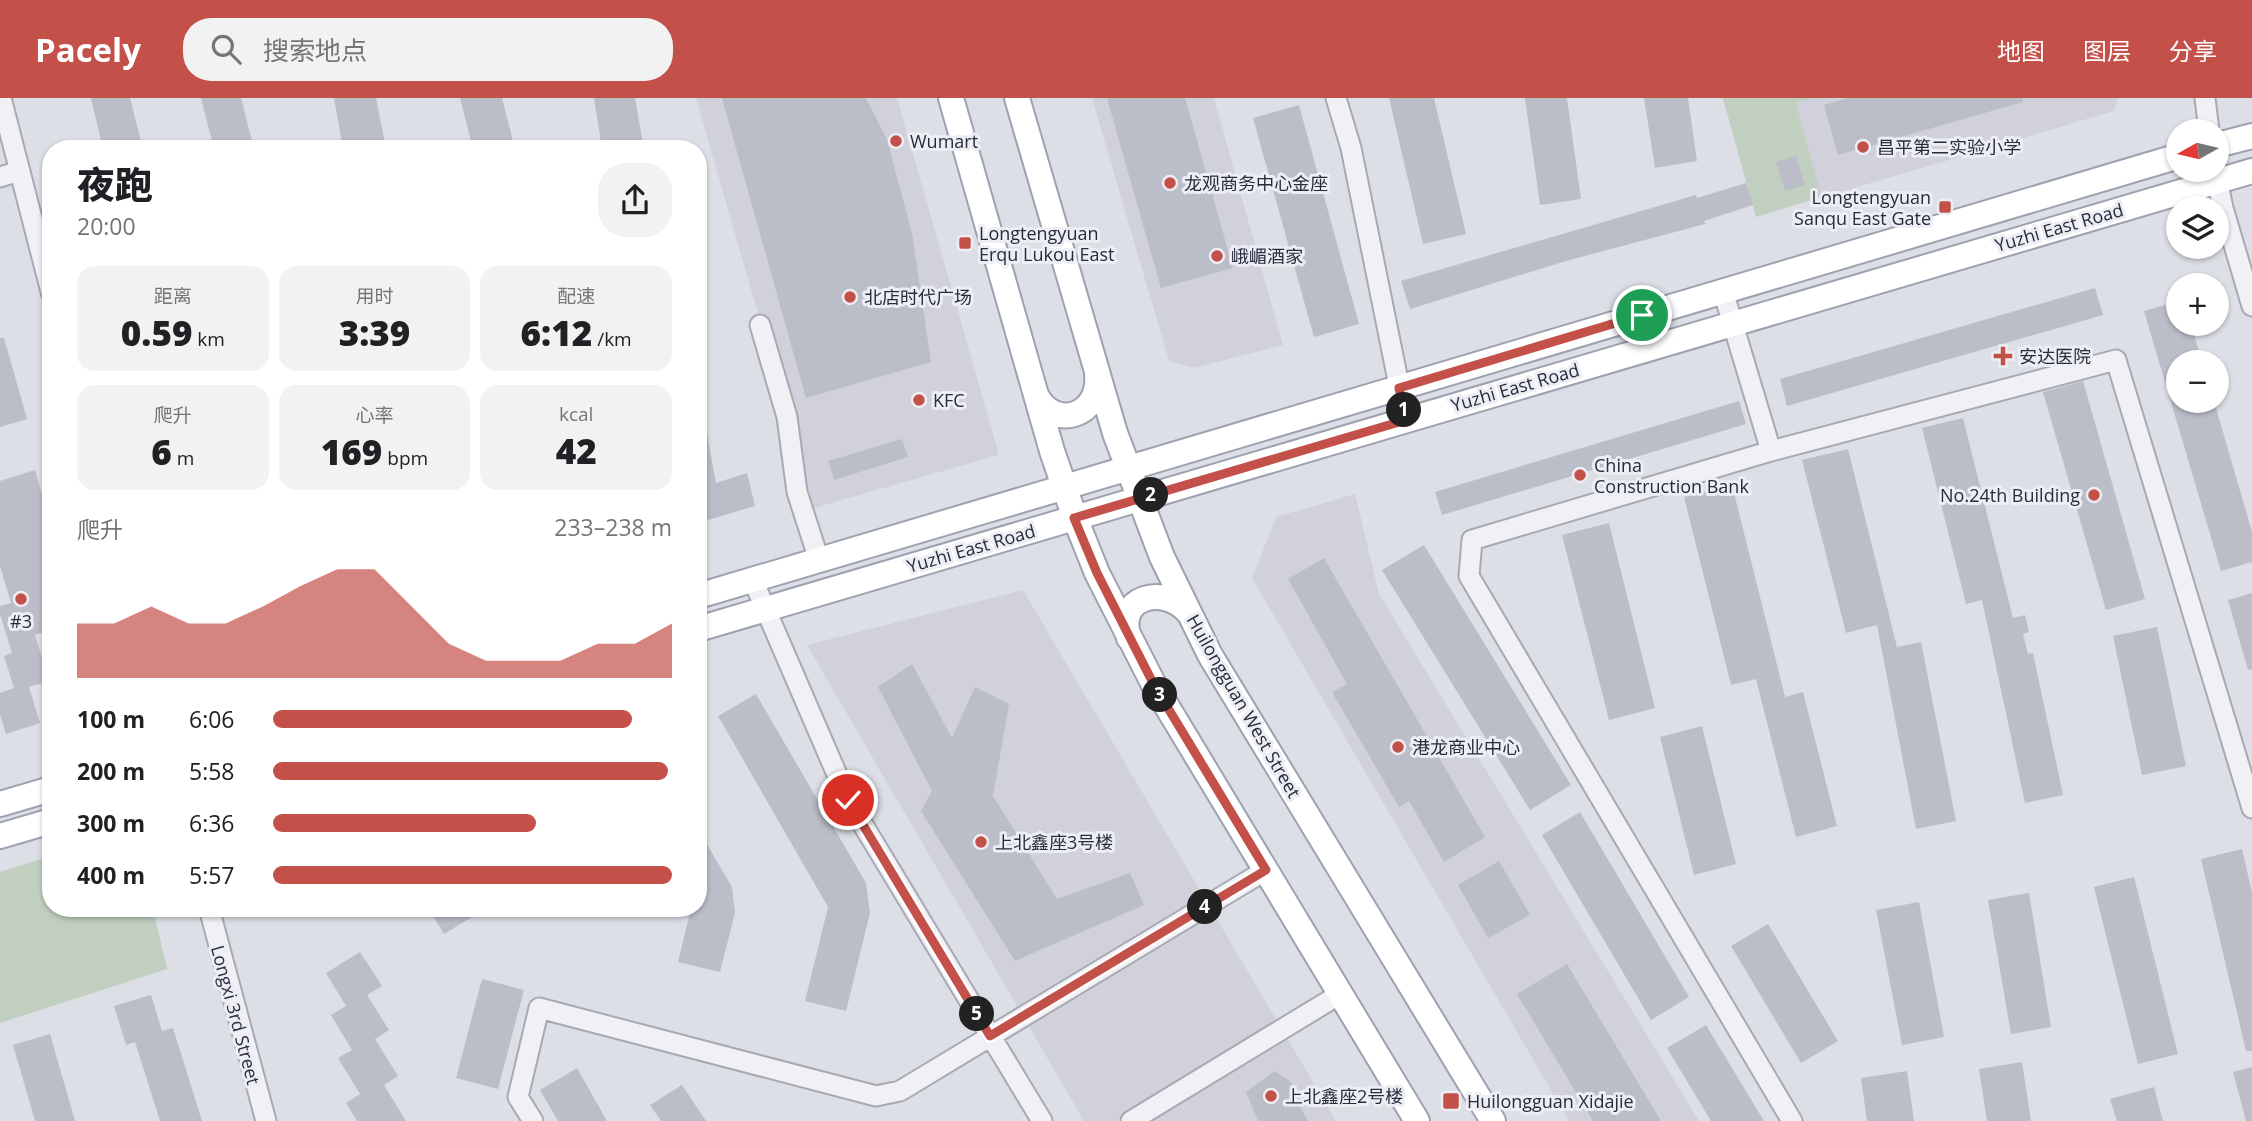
<!DOCTYPE html>
<html lang="zh">
<meta charset="utf-8">
<style>
body{margin:0;font-family:"Open Sans","Noto Sans SC",sans-serif;background:#f2f2f2;color:#202124;height:100vh;display:flex;flex-direction:column;font-size:26px;white-space:nowrap}
*{box-sizing:border-box;margin:0}
p{font-size:23px;color:#757577}
.icon{flex:none;width:38px;height:38px;fill:none;stroke:currentColor;stroke-width:2;stroke-linecap:round;stroke-linejoin:round}
.map{position:relative;flex:1;overflow:hidden}
.panel{position:absolute;left:42px;top:42px;width:665px;height:777px;display:flex;flex-direction:column;background:#fff;border-radius:28px;box-shadow:0 2px 5px #0004}
.panel>*{flex:none}
.needle{width:46px;rotate:262deg}
.controls{position:absolute;left:2166px;top:21px;display:grid;gap:14px}
.controls a{display:grid;place-items:center;width:63px;height:63px;border-radius:50%;background:#fff;box-shadow:0 2px 5px #0004;font-size:35px}
.pin{position:absolute;display:grid;place-items:center;width:60px;height:60px;color:#fff;margin:-30px;border:4px solid #fff;border-radius:50%;box-shadow:0 2px 7px #0007}
.km{position:absolute;width:35px;height:35px;margin:-18px;border-radius:50%;background:#222;color:#fff;font-size:19px;line-height:35px;text-align:center}
.round{display:grid;place-items:center;flex:none;width:74px;height:74px;border-radius:28px;background:#f2f2f2}
.summary{display:flex;align-items:center;justify-content:space-between;height:119px;padding:0 35px}
h1{font-size:38px;font-weight:800;line-height:52px}
.stats{display:grid;grid-template-columns:repeat(3,1fr);gap:10px;height:119px;padding:7px 35px}
.stats div{display:grid;align-content:center;border-radius:18px;background:#f2f2f2;text-align:center}
.stats b{font-size:35px;font-weight:800}
.stats small{font-size:19px;font-weight:400}
.stats p{font-size:19px}
.chart{height:196px;padding:14px 35px}
.chart p{display:flex;justify-content:space-between}
.chart svg{width:100%;height:126px;margin-top:7px;fill:#c45149;opacity:.7}
ul{padding:0 35px;list-style:none;font-size:23px}
li{display:grid;grid-template-columns:112px 84px 1fr;align-items:center;height:52px}
li i{height:18px;border-radius:9px;background:#c45149}
header{display:flex;align-items:center;gap:42px;box-sizing:border-box;height:98px;padding:0 35px;background:#c45149;color:#fff}
header strong{font-size:33px}
nav{display:flex;gap:38px;margin-inline-start:auto;font-size:24px}
.search{width:490px;height:63px;background:#f2f2f2;display:flex;align-items:center;gap:18px;box-sizing:border-box;padding:0 24px;border-radius:28px;color:#757577;font-size:26px}
.map>svg:first-child{display:block}
.built{fill:#d0d1db}
.green{fill:#c0cfbf}
.building{fill:#bbbdc8}
.lines{fill:none;stroke-linecap:round;stroke-linejoin:round}
.minor-casing{stroke:#a7a9b3;stroke-width:23}
.major-casing{stroke:#9da1b1;stroke-width:28}
.minor{stroke:#f0f0f5;stroke-width:19}
.major{stroke:#fff;stroke-width:24}
.route-casing{stroke:#fff;stroke-width:14}
.route{stroke:#c45149;stroke-width:9}
.poi-dot{fill:#c45149;stroke:#eceef4;stroke-width:2.5}
.labels{text-anchor:middle;dominant-baseline:central;stroke-width:6;stroke-linejoin:round;paint-order:stroke}
.poi-label{font-size:18px;fill:#282b3c;stroke:#eceef4;text-anchor:start}
.street-label{font-size:18px;fill:#282b3c;stroke:#eceef4}
</style>
<header>
<strong>Pacely</strong>
<div class="search"><svg class="icon" aria-label="search" viewBox="0 0 24 24"><circle cx="10" cy="10" r="6"/><path d="M15 15l6 6"/></svg>搜索地点</div>
<nav><a>地图</a><a>图层</a><a>分享</a></nav>
</header>
<div class="map">
<svg width="2252" height="1023" viewBox="0 0 2252 1023">
<rect width="100%" height="100%" fill="#dddfe6"/>
<!-- built -->
<path class="built" d="M696 0H897L999 357 814 410Z
M1092 0H1214L1283 247 1194 270 1169 263Z
M1723 0H2118L2114 13 1756 119Z
M1355 396 1379 496 1699 1023H1569L1252 480 1276 419Z
M1023 492 1336 1023H1084L807 547Z"/>
<!-- green -->
<path class="green" d="M1723 0H1813L1796 5 1821 98 1756 119Z
M51 758V810H153L167 871 0 925V774Z"/>
<!-- building -->
<path class="building" d="M91 0H130L143 51H103Z
M201 0H241L254 51H214Z
M334 0H376L386 51H343Z
M460 0H502L515 51H473Z
M594 0H635L644 51H602Z
M722 0H866L887 42 912 135 931 264 806 300Z
M1107 0H1185L1233 170 1161 190Z
M1389 0H1434L1466 136 1423 146Z
M1525 0H1567L1581 101 1540 107Z
M1644 0H1688L1697 63 1655 70Z
M1848 0H2022L2023 4 1838 57 1824 7Z
M1299 7 1359 226 1314 239 1253 20Z
M1796 58 1805 87 1785 93 1776 64Z
M1746 85 1753 107 1704 123 1705 126 1566 163 1410 211 1401 183 1696 97 1697 100Z
M2095 190 2103 217 1787 308 1780 281Z
M2179 203V226H2191L2202 264H2179V303H2214L2252 434V464L2221 473 2144 213Z
M0 240H4L27 321 0 329Z
M2083 283 2145 501 2106 512 2043 294Z
M1739 303 1746 326 1442 417 1435 394Z
M1963 320 2013 520 2025 517 2029 534 2023 536 2028 556 2033 555 2063 697 2025 705 1982 502 1966 506 1922 330Z
M706 330 716 385 747 375 755 408 698 425V331Z
M902 341 908 359 834 382 828 363Z
M1848 351 1897 549 1921 544 1956 723 1916 731 1877 527 1846 535 1802 362Z
M35 372 51 430V532L35 537 49 583 29 589 40 625 6 636 0 616V595L14 590 4 558 12 555 0 516V508L11 505 0 468V383Z
M1732 387 1785 599 1803 594 1837 728 1796 739 1756 581 1731 587 1684 399Z
M1609 425 1655 610 1609 622 1562 437Z
M1424 447 1571 687 1530 712 1382 472Z
M1324 460 1485 739 1444 764 1409 703 1399 709 1332 594 1347 586 1288 481Z
M2252 495V571L2248 572 2228 502Z
M2157 529 2186 668 2142 677 2113 538Z
M912 566 952 640 975 589 1009 606 993 698 1057 801 1130 775 1144 807 1015 863 921 713 932 693 878 589Z
M756 596 866 785 870 815 846 913 805 903 828 809 718 618Z
M1702 628 1736 766 1694 777 1660 639Z
M1580 714 1689 899 1651 922 1542 737Z
M698 731 732 789 735 815 720 874 678 864 691 810H698Z
M2242 751 2252 795V953H2246L2201 761Z
M1499 763 1530 817 1488 840 1458 787Z
M2134 779 2178 956 2138 966 2094 789Z
M2029 795 2051 929 2011 936 1988 802Z
M1919 804 1944 939 1902 947 1876 812Z
M428 810H487L444 836Z
M1768 826 1838 943 1801 965 1731 848Z
M360 854 382 888 367 897 389 932 375 941 398 978 384 987 406 1023H357L346 1005 360 996 338 960 352 952 331 917 346 908 326 875Z
M1567 866 1661 1023H1593L1517 896Z
M482 881 524 892 498 991 456 980Z
M151 897 162 933 173 930 202 1023H160L135 944 126 947 114 908Z
M1706 927 1764 1023H1711L1667 950Z
M50 936 75 1023H35L13 947Z
M2022 964 2031 1023H1987L1979 971Z
M2252 969V1023H2246L2233 974Z
M577 970 607 1023H558L540 992Z
M1275 973 1292 985 1296 1002 1308 1023H1258L1246 994Z
M1907 973 1914 1023H1867L1861 980Z
M682 987 706 1023H661L650 1007Z
M2154 989 2163 1023H2117L2110 1001Z"/>
<g class="lines">
<!-- minor casing -->
<g class="minor-casing">
<path id="minor" d="M1 0 51 194
M1336 0 1351 50 1406 322
M2205 0 2209 33
M2215 72 2223 110 2252 208
M0 79 20 73
M1723 193 1771 353 2116 262 2252 710
M760 227 787 319 797 394 819 462
M1771 353 1472 442 1469 478 1792 1023
M753 482 848 702 1042 1023
M209 810 266 1023
M533 1023 518 999 539 910 876 998 900 993 1266 772
M1131 1023 1340 896"/>
</g>
<!-- major casing -->
<g class="major-casing">
<path id="major" d="M951 0 1052 353 1075 420 1097 475 1154 587 1417 1023
M1017 0 1115 335 1162 459 1210 557 1493 1023
M2217 47 2252 38
M1036 297C1055 334 1101 317 1097 277
M698 498 2179 58
M698 531 2252 73
M1129 540C1115 499 1163 486 1188 514
M0 706 51 691
M0 738 51 723"/>
</g>
<!-- minor -->
<use href="#minor" class="minor"/>
<!-- major -->
<use href="#major" class="major"/>
</g>
<g class="lines">
<!-- route casing -->
<g class="route-casing">
<path id="route" d="M848 702 990 938 1266 772 1154 587 1097 475 1074 420 1406 322 1399 290 1642 217"/>
</g>
<!-- route -->
<use href="#route" class="route"/>
</g>
<!-- markers -->
<g class="poi-dot">
<circle cx="896" cy="43" r="7"/>
<circle cx="1863" cy="49" r="7"/>
<circle cx="1170" cy="85" r="7"/>
<rect x="1938" y="102" width="14" height="14" rx="3.5"/>
<rect x="958" y="138" width="14" height="14" rx="3.5"/>
<circle cx="1217" cy="158" r="7"/>
<circle cx="850" cy="199" r="7"/>
<path d="M1999.5 247.5h7v7h7v7h-7v7h-7v-7h-7v-7h7z"/>
<circle cx="919" cy="302" r="7"/>
<circle cx="1580" cy="377" r="7"/>
<circle cx="2094" cy="397" r="7"/>
<circle cx="21" cy="501" r="7"/>
<circle cx="1398" cy="649" r="7"/>
<circle cx="981" cy="744" r="7"/>
<circle cx="1271" cy="998" r="7"/>
<rect x="1442" y="994" width="18" height="18" rx="3.5"/>
</g>
<g class="labels">
<!-- poi labels -->
<g class="poi-label">
<text x="910" y="43">Wumart</text>
<text x="1877" y="49">昌平第二实验小学</text>
<text x="1184" y="85">龙观商务中心金座</text>
<text x="1931" y="99" text-anchor="end">Longtengyuan<tspan x="1931" dy="21">Sanqu East Gate</tspan></text>
<text x="979" y="135">Longtengyuan<tspan x="979" dy="21">Erqu Lukou East</tspan></text>
<text x="1231" y="158">峨嵋酒家</text>
<text x="864" y="199">北店时代广场</text>
<text x="2019" y="258">安达医院</text>
<text x="933" y="302">KFC</text>
<text x="1594" y="367">China<tspan x="1594" dy="21">Construction Bank</tspan></text>
<text x="2080" y="397" text-anchor="end">No.24th Building</text>
<text x="21" y="523" text-anchor="middle">#3</text>
<text x="1412" y="649">港龙商业中心</text>
<text x="995" y="744">上北鑫座3号楼</text>
<text x="1285" y="998">上北鑫座2号楼</text>
<text x="1467" y="1003">Huilongguan Xidajie</text>
</g>
<!-- street labels -->
<g class="street-label">
<text transform="translate(2059 129) rotate(-16)">Yuzhi East Road</text>
<text transform="translate(1515 289) rotate(-16)">Yuzhi East Road</text>
<text transform="translate(971 450) rotate(-16)">Yuzhi East Road</text>
<text transform="translate(1244 608) rotate(60)">Huilongguan West Street</text>
<text transform="translate(236 917) rotate(75)">Longxi 3rd Street</text>
</g>
</g>
</svg>
<div class="controls">
<a><svg class="needle" viewBox="-14 -14 28 28"><path d="M0-13l5 13h-10z" fill="#e53935"/><path d="M0 13l5-13h-10z" fill="#757577"/></svg></a>
<a><svg class="icon" aria-label="layers" viewBox="0 0 24 24"><path d="M12 4l9 5-9 5-9-5zM3 14l9 5 9-5"/></svg></a>
<a>+</a>
<a>−</a>
</div>
<div class="pin" style="left:1642px;top:217px;background:#1e9e55"><svg class="icon" aria-label="arrive" viewBox="0 0 24 24"><path d="M6 21V4h12l-3 4 3 4H6"/></svg></div>
<div class="pin" style="left:848px;top:702px;background:#d93025"><svg class="icon" aria-label="check" viewBox="0 0 24 24"><path d="M5 12l5 5 9-10"/></svg></div>
<b class="km" style="left:1404px;top:312px">1</b>
<b class="km" style="left:1151px;top:397px">2</b>
<b class="km" style="left:1160px;top:597px">3</b>
<b class="km" style="left:1205px;top:809px">4</b>
<b class="km" style="left:977px;top:916px">5</b>
<section class="panel">
<div class="summary"><div><h1>夜跑</h1><p>20:00</p></div><a class="round"><svg class="icon" aria-label="share" viewBox="0 0 24 24"><path d="M12 15V3M7 8l5-5 5 5M5 13v7h14v-7"/></svg></a></div>
<div class="stats">
<div><p>距离</p><b>0.59<small> km</small></b></div>
<div><p>用时</p><b>3:39</b></div>
<div><p>配速</p><b>6:12<small> /km</small></b></div>
</div>
<div class="stats">
<div><p>爬升</p><b>6<small> m</small></b></div>
<div><p>心率</p><b>169<small> bpm</small></b></div>
<div><p>kcal</p><b>42</b></div>
</div>
<div class="chart"><p><span>爬升</span>233–238 m</p>
<svg viewBox="0 0 160 44" preserveAspectRatio="none"><path d="M0 44V25L10 25L20 19L30 25L40 25L50 19L60 12L70 6L80 6L90 19L100 32L110 38L120 38L130 38L140 32L150 32L160 25V44z"/></svg>
</div>
<ul>
<li><b>100 m</b>6:06<i style="width:90%"></i></li>
<li><b>200 m</b>5:58<i style="width:99%"></i></li>
<li><b>300 m</b>6:36<i style="width:66%"></i></li>
<li><b>400 m</b>5:57<i style="width:100%"></i></li>
</ul>
</section>
</div>
